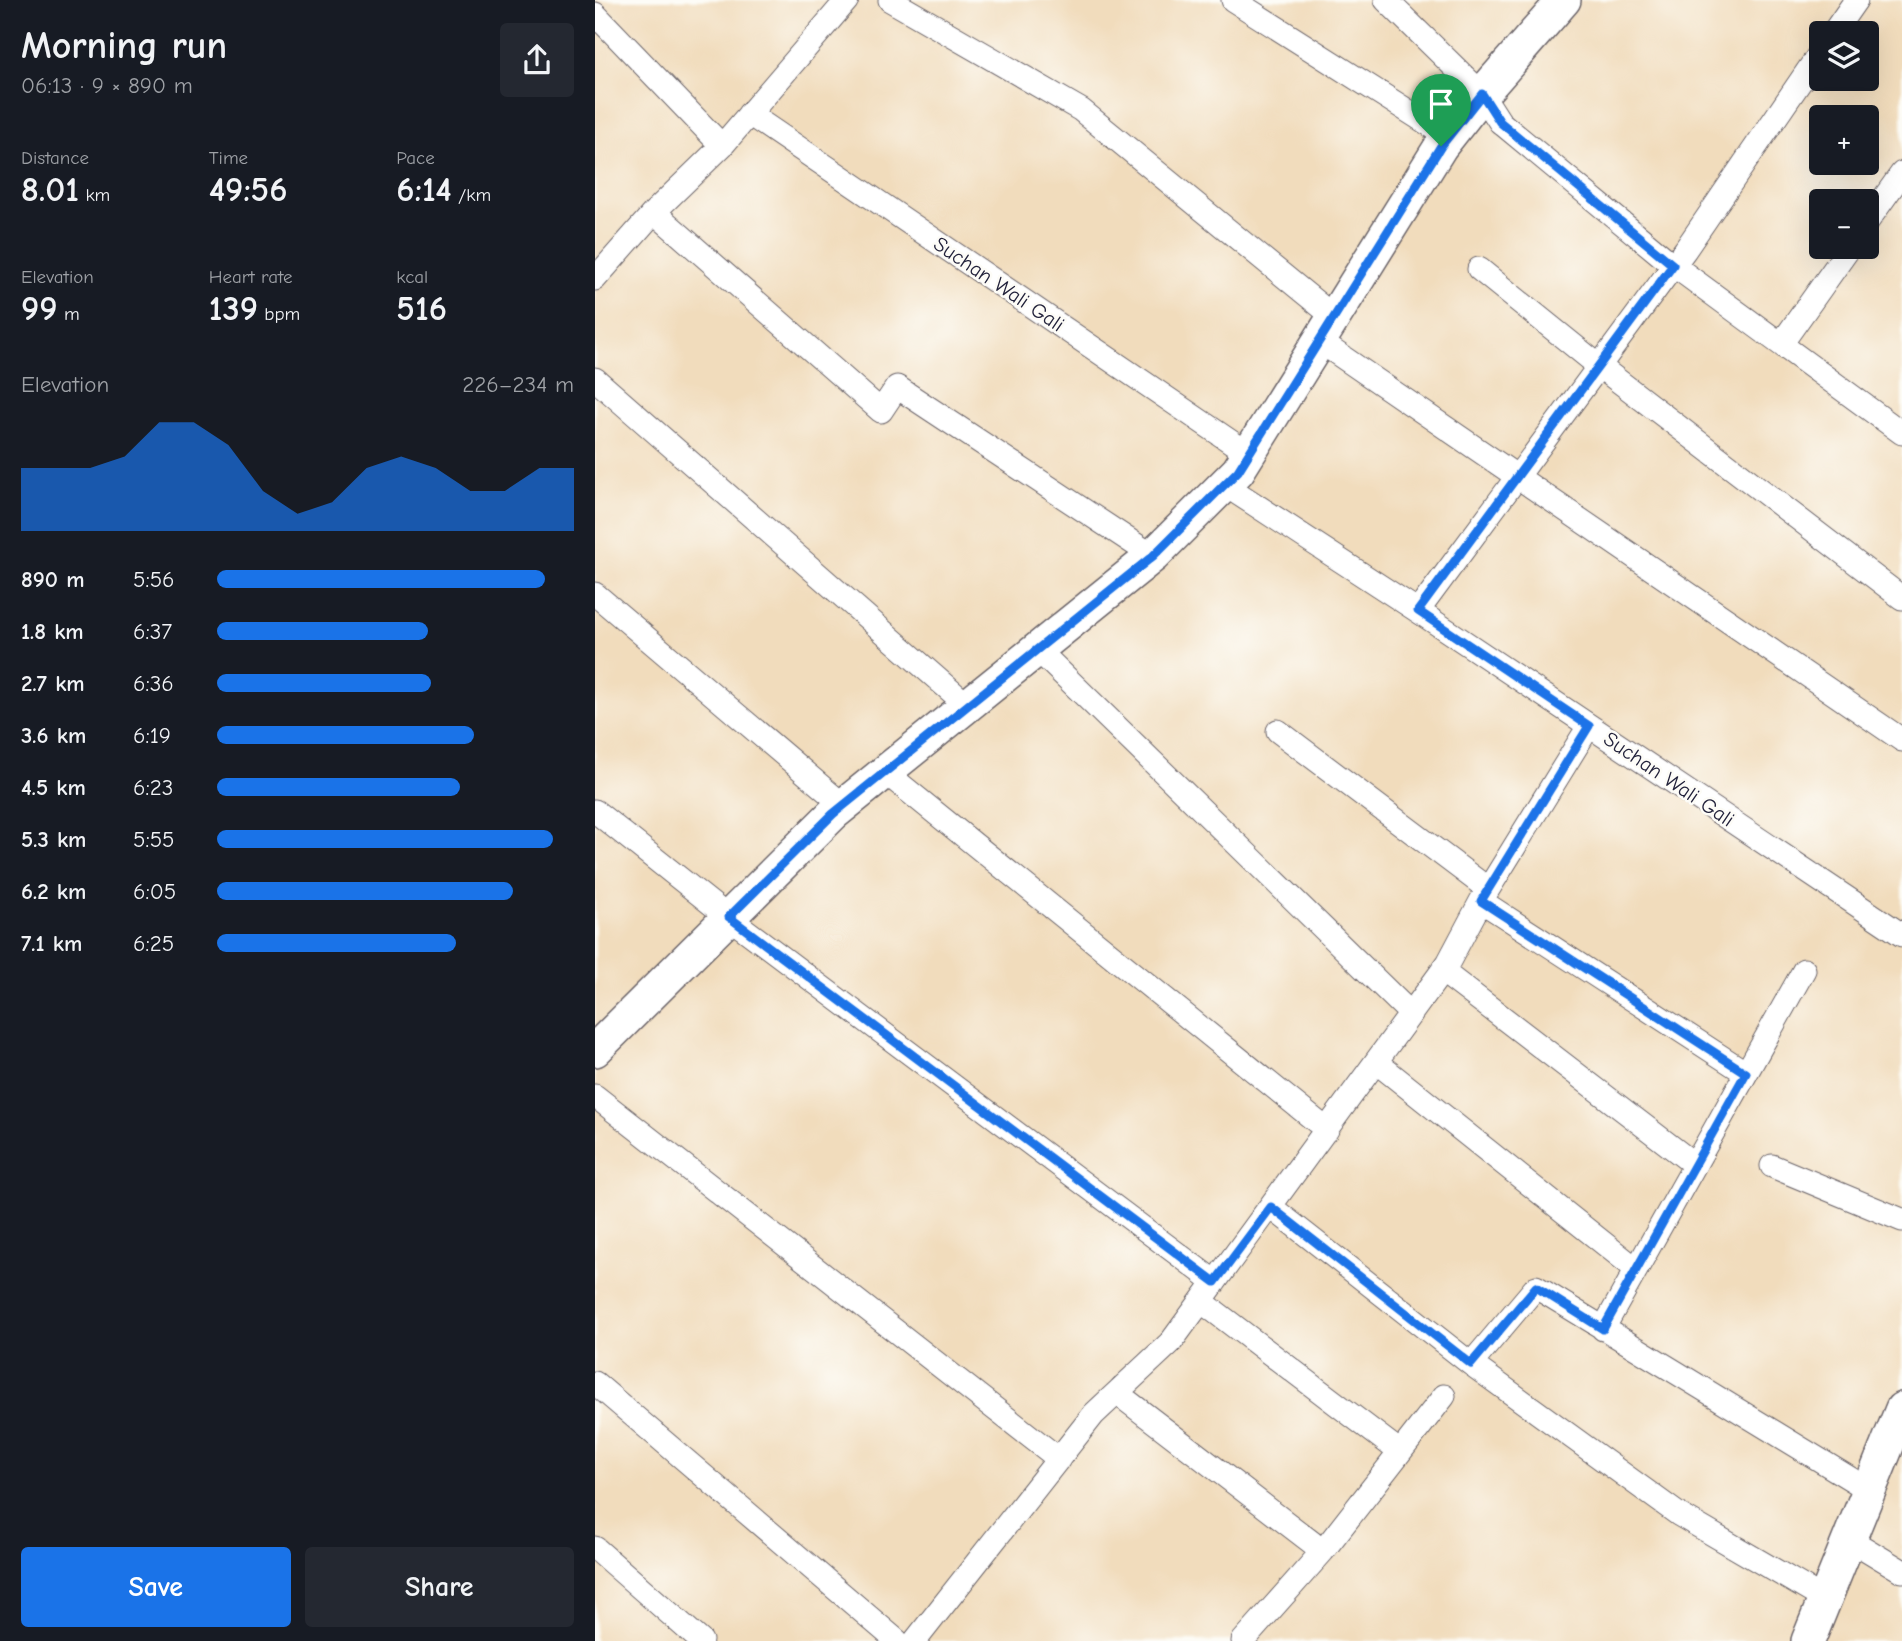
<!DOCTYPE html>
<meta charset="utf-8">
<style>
body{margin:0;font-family:"Comic Neue",sans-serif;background:#242831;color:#f1f3f6;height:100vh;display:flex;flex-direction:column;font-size:26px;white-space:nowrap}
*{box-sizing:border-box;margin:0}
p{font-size:23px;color:#9ea1a6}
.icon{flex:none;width:38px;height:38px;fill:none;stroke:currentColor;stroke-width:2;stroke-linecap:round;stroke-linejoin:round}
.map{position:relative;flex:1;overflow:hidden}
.drawer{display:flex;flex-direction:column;background:#171b24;width:595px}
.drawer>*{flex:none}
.controls{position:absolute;left:1214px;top:21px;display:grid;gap:14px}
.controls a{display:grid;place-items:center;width:70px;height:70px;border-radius:7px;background:#171b24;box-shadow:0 7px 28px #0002;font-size:35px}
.pin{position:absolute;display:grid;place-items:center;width:60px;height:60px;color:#fff;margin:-72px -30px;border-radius:50% 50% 50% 0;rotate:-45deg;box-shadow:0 0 7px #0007}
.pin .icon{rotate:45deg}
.round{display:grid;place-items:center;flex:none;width:74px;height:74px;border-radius:7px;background:#242831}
.headline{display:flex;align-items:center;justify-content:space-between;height:119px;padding:0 21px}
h1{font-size:38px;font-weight:700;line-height:52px}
.metrics{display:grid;grid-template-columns:repeat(3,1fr);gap:10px;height:119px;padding:7px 21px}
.metrics div{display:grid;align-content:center}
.metrics b{font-size:35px;font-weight:700}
.metrics small{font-size:19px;font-weight:400}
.metrics p{font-size:19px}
.chart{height:196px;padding:14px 21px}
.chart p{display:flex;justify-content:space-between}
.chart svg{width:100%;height:126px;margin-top:7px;fill:#1a73e8;opacity:.7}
.primary-button{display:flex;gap:14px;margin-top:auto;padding:14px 21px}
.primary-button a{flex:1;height:80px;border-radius:7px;background:#1a73e8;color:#fff;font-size:28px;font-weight:700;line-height:80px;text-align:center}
.primary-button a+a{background:#242831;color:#f1f3f6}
ul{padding:0 21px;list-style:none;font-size:23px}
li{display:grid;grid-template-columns:112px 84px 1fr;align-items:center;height:52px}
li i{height:18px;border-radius:9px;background:#1a73e8}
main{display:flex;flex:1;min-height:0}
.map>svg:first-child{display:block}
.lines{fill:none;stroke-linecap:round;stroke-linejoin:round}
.street-casing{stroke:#6a6368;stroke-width:25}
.secondary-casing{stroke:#6a6368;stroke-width:36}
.street{stroke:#fff;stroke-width:23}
.secondary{stroke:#fff;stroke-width:33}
.route-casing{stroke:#fff;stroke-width:14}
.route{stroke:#1a73e8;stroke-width:9}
.labels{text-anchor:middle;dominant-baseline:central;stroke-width:5;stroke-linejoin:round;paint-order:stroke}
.street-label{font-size:21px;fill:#22223b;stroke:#fdfcf7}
</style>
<main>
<section class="drawer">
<div class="headline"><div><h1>Morning run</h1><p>06:13 · 9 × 890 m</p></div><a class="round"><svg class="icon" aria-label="share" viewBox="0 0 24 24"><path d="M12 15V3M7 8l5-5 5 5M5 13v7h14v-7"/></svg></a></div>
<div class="metrics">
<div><p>Distance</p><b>8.01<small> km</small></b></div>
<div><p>Time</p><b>49:56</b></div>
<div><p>Pace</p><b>6:14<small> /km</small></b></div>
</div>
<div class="metrics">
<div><p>Elevation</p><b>99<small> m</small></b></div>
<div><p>Heart rate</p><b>139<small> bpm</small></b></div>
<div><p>kcal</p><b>516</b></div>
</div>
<div class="chart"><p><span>Elevation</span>226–234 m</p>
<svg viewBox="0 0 160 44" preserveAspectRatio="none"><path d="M0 44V22L10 22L20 22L30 18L40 6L50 6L60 14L70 30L80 38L90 34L100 22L110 18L120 22L130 30L140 30L150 22L160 22V44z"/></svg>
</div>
<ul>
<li><b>890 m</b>5:56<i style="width:92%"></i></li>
<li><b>1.8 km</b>6:37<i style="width:59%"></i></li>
<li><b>2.7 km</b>6:36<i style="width:60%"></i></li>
<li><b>3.6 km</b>6:19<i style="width:72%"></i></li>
<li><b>4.5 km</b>6:23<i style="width:68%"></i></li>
<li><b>5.3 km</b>5:55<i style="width:94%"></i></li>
<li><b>6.2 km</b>6:05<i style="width:83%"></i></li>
<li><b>7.1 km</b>6:25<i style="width:67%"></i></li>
</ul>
<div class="primary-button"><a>Save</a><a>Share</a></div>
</section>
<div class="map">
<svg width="1307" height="1641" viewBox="0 0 1307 1641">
<rect width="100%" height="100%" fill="#fdfcf7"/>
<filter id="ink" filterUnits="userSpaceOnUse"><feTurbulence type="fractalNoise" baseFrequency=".0143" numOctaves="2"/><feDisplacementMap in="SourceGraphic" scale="14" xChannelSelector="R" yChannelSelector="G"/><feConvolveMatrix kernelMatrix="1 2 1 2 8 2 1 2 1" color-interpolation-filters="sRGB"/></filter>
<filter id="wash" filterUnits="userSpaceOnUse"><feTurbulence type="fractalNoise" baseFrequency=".00686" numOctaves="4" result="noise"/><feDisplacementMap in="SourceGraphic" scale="28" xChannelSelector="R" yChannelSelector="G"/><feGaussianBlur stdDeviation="1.57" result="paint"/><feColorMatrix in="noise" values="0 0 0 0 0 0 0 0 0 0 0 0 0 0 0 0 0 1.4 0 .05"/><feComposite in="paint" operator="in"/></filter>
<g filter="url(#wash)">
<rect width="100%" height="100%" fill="#f1dcbc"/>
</g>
<g filter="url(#ink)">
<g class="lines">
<!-- street casing -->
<g class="street-casing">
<path id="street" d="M295 0 486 110 739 317
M638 0 854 137
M791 0 887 94 905 122 1078 265 1307 433
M0 14 127 146
M1238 33 1261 0
M154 114 654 454
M59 212 286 411 302 387 558 556
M1272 222 1307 173
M884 269 1004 366 1307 598
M0 279 59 212 127 146 252 0
M724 341 1307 740
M1186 344 1255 247
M0 379 372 705
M630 485 823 611 1307 935
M0 594 248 805
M823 611 1090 250 1227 50
M442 649 816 1014
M683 731 893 889
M290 772 732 1130
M0 811 133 917 620 1282
M886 901 1151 1073
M847 971 1100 1165
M781 1062 1041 1269
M0 1096 464 1459
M1177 1166 1307 1220
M676 1207 876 1364
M606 1301 805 1452
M1008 1329 1209 970
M0 1383 302 1641
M522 1393 728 1551
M1254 1539 1307 1571
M0 1548 106 1641
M1229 1599 1083 1514 876 1364 941 1287 1274 1490
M320 1641 499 1414 576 1342 606 1301 853 963 886 901 994 726
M648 1641 728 1551 849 1396"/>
</g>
<!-- secondary casing -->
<g class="secondary-casing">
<path id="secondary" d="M0 1050 238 814 558 556 643 471 846 146 887 94 969 0
M1213 1641 1307 1409"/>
</g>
<!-- street -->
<use href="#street" class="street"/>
<!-- secondary -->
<use href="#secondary" class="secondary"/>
</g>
</g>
<g class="lines" filter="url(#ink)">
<!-- route casing -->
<g class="route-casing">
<path id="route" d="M887 94 905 122 1078 265 823 611 994 726 886 901 1151 1073 1008 1329 941 1287 876 1364 676 1207 620 1282 134 917 238 814 558 556 643 471 846 146Z"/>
</g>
<!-- route -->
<use href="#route" class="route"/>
</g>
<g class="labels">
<!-- street labels -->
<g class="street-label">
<text transform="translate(404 284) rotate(34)">Suchan Wali Gali</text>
<text transform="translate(1074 779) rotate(34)">Suchan Wali Gali</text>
</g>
</g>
</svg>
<div class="controls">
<a><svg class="icon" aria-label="layers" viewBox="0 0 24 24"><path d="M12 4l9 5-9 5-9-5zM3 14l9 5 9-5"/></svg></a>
<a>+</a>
<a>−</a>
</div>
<div class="pin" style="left:846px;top:146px;background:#1e9e55"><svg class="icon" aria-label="arrive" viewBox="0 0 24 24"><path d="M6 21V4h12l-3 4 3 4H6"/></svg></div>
</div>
</main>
